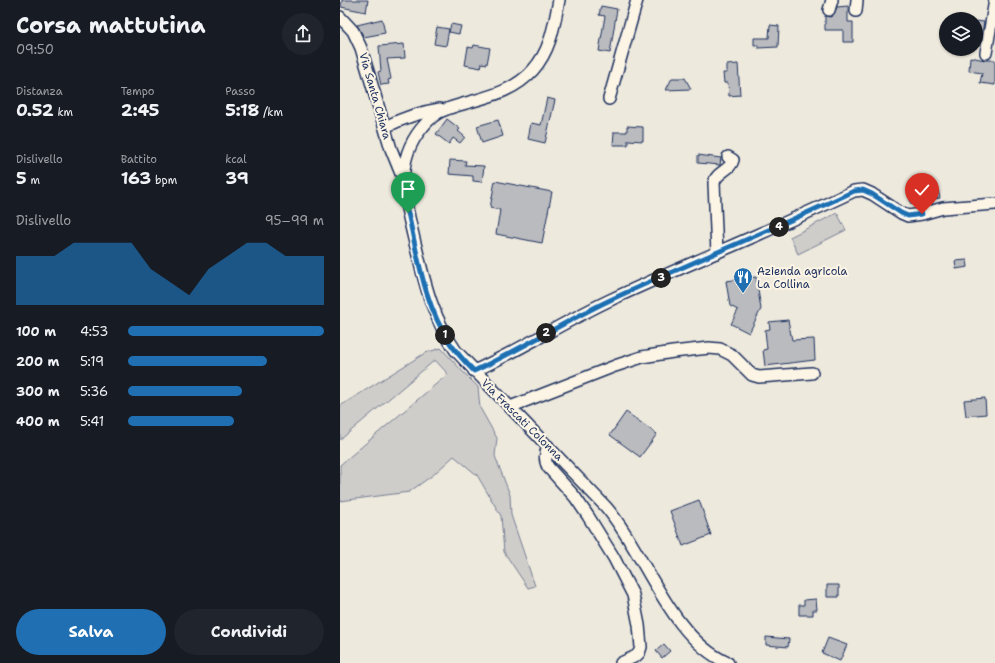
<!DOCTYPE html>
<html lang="it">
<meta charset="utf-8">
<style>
body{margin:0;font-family:"Shantell Sans",sans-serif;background:#20242c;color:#f1f3f6;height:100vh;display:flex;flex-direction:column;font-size:15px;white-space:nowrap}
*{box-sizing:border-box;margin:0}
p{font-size:13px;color:#9ea1a6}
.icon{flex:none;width:22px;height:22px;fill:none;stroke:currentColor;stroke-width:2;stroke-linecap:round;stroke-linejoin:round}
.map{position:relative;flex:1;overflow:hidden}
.panel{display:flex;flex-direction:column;background:#171b24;width:340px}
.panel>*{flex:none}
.controls{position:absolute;left:599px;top:12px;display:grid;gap:8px}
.controls a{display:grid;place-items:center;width:44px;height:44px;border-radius:50%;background:#171b24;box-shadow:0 1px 3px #0004;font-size:20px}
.pin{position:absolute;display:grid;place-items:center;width:34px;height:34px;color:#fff;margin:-41px -17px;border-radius:50% 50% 50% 0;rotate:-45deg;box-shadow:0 0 4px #0007}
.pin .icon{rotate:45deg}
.km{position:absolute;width:20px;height:20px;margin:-10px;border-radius:50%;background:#222;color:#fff;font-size:11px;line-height:20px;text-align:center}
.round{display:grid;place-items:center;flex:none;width:42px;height:42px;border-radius:21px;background:#20242c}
.summary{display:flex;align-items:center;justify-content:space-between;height:68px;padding:0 16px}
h1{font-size:22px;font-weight:700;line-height:30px}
.metrics{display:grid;grid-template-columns:repeat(3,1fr);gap:6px;height:68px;padding:4px 16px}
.metrics div{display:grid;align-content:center}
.metrics b{font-size:17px;font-weight:700}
.metrics small{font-size:11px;font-weight:400}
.metrics p{font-size:11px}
.chart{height:112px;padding:8px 16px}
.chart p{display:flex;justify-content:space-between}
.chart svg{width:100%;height:72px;margin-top:4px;fill:#1f6fb2;opacity:.7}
.button{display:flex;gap:8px;margin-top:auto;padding:8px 16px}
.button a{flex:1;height:46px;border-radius:24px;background:#1f6fb2;color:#fff;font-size:16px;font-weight:700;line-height:46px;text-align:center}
.button a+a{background:#20242c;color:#f1f3f6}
ul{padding:0 16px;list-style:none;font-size:13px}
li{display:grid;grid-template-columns:64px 48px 1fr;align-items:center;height:30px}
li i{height:10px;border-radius:5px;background:#1f6fb2}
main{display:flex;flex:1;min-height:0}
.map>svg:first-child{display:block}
.green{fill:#cfcdca;stroke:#757e94}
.building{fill:#babbbe;stroke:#1b2f5e}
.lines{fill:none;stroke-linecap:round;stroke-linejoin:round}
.minor-casing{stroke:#1b2f5e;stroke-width:14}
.minor{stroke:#fcf5e5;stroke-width:11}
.route-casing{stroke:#fff;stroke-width:8}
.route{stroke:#1f6fb2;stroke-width:5}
.labels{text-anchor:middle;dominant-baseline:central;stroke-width:4;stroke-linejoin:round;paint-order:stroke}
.street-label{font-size:11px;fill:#1b2f5e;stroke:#fcf5e5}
.poi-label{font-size:11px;fill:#1b2f5e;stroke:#fcf5e5;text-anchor:start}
</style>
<main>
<section class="panel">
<div class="summary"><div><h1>Corsa mattutina</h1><p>09:50</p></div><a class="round"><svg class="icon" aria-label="share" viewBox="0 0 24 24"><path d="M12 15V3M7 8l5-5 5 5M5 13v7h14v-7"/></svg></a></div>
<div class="metrics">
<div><p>Distanza</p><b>0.52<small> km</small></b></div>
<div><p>Tempo</p><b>2:45</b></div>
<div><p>Passo</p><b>5:18<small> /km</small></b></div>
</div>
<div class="metrics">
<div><p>Dislivello</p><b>5<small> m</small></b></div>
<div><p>Battito</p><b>163<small> bpm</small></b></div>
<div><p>kcal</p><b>39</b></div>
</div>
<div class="chart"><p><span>Dislivello</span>95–99 m</p>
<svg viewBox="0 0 160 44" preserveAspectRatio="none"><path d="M0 44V14L10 14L20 14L30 6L40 6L50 6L60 6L70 22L80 30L90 38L100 22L110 14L120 6L130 6L140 14L150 14L160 14V44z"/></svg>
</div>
<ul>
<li><b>100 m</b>4:53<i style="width:100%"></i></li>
<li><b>200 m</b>5:19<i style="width:71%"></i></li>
<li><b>300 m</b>5:36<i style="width:58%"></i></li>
<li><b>400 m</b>5:41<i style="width:54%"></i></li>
</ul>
<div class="button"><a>Salva</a><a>Condividi</a></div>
</section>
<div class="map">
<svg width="655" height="663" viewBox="0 0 655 663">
<rect width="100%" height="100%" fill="#eee9dd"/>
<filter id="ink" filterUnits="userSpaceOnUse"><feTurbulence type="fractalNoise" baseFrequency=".025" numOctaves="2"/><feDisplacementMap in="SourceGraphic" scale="8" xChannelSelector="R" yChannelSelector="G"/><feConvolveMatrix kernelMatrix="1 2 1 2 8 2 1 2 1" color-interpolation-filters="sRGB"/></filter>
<g filter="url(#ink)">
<!-- green -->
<path class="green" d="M497 213 506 230 458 254 450 237Z
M101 348 123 372 138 387 140 408 157 438 155 456 170 495 171 515 195 586 188 588 164 552 161 516 137 475 114 456 93 475 69 492 0 501V465L108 374 95 360 0 440V406L85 353Z"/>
<!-- building -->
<path class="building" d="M2 0H28L26 12 1 7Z
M261 6 277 9 270 53 259 51 265 16 259 15Z
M508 6V22H513V42H503V30H485V16L490 17 493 15 497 7Z
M42 19 45 33 24 37 17 25Z
M636 21 644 22 641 39 636 38Z
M111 24 121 26 119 34 109 32Z
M430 25 439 26 438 47 418 48V45H414V38H429Z
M97 27 109 29 106 46 94 44Z
M64 44 65 58 47 59 51 79 48 80 49 84 41 85 38 72 41 71 39 46Z
M134 45 150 48 147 64 142 63 141 68 125 65 128 47 133 48Z
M630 57 645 60H655V85L640 83 642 73 629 71Z
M398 64 400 95 389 96 388 83H384L383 73H387V65Z
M332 78H345L351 89 326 90Z
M207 98 215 100 205 143 188 139 191 123 201 125Z
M107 119 120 129 118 131 125 137 120 143 113 138 109 144 96 134Z
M158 120 163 136 142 143 137 126Z
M287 126 303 127V141L288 140V145H273L274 132H287Z
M358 155 381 158 380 165 358 163Z
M110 160 126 161 125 165 144 166 142 182 133 181V176L109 174Z
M155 181 212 192 202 243 156 234 160 210 150 208Z
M597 185 600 198 571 204 568 190Z
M627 260 628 267 616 269 615 261Z
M416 277 421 309 409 333 391 324 398 310 390 306 386 281Z
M448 320 452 340 474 339 475 360 425 366 423 350 427 349 425 330 430 329 429 322Z
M645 398 646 414 626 416 624 400Z
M286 412 317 434 300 457 270 435Z
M359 500 371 535 343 546 330 511Z
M487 585H499V597H487Z
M476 599 477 610H473V615H459V605H464V600Z
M426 637 449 639 448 647 426 645Z
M488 638 507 645 500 661 482 653Z
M324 644 330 651 322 658 316 651Z"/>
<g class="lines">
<!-- minor casing -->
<g class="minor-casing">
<path id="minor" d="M219 0C214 25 211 50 193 70 170 96 137 98 107 109 96 112 88 120 81 129 53 164 65 200 74 239 84 279 91 316 116 351L266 507C306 554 330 638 388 663
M489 10 492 0
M516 11 517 0
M0 17 13 31 21 48 51 149 62 176
M646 53 655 0
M269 99 297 0
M45 127C63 118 80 112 100 109
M377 253 374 183C376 172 391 170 393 160L388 157
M134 371C180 350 222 323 268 301 349 263 433 230 514 191L523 190 532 194 561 213 568 216 582 214 603 208 655 204
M170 407 275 366 302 357 333 352 369 348 380 349 392 355 412 375 419 377 472 373
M208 446C205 453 204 460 208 467L235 497 248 516 274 558 293 595 299 625 301 647 299 653 296 656 281 663"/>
</g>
<!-- minor -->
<use href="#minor" class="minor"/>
</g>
</g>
<g class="lines" filter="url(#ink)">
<!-- route casing -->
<g class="route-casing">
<path id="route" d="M68 213C78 256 84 305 110 343 117 353 125 362 134 371 180 350 222 323 268 301 349 263 433 230 514 191L523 190 532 194 561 213 568 216 582 214"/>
</g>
<!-- route -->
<use href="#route" class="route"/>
</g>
<!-- icons -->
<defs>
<g id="restaurant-pin" transform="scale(1)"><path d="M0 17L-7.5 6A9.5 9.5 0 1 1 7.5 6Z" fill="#1f6fb2" stroke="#fcf5e5"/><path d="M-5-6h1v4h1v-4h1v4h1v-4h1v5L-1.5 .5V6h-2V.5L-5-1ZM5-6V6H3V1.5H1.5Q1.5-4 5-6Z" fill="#fff"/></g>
</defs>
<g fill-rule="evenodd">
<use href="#restaurant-pin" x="403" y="277"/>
</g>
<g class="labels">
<!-- street labels -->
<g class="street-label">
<text transform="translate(35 96) rotate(74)">Via Santa Chiara</text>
<text transform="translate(182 420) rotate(45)">Via Frascati Colonna</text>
</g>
<!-- poi labels -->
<g class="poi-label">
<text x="417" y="271">Azienda agricola<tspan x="417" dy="13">La Collina</tspan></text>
</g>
</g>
</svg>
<div class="controls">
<a><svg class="icon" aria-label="layers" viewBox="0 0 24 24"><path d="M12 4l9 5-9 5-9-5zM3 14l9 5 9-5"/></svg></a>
</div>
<div class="pin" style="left:68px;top:213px;background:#1e9e55"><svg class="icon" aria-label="arrive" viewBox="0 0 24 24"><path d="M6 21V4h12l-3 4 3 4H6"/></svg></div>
<div class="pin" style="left:582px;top:214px;background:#d93025"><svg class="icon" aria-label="check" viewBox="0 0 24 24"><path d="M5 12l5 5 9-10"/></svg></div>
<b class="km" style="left:105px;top:335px">1</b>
<b class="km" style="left:206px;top:333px">2</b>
<b class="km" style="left:321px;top:278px">3</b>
<b class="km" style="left:439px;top:227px">4</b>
</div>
</main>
